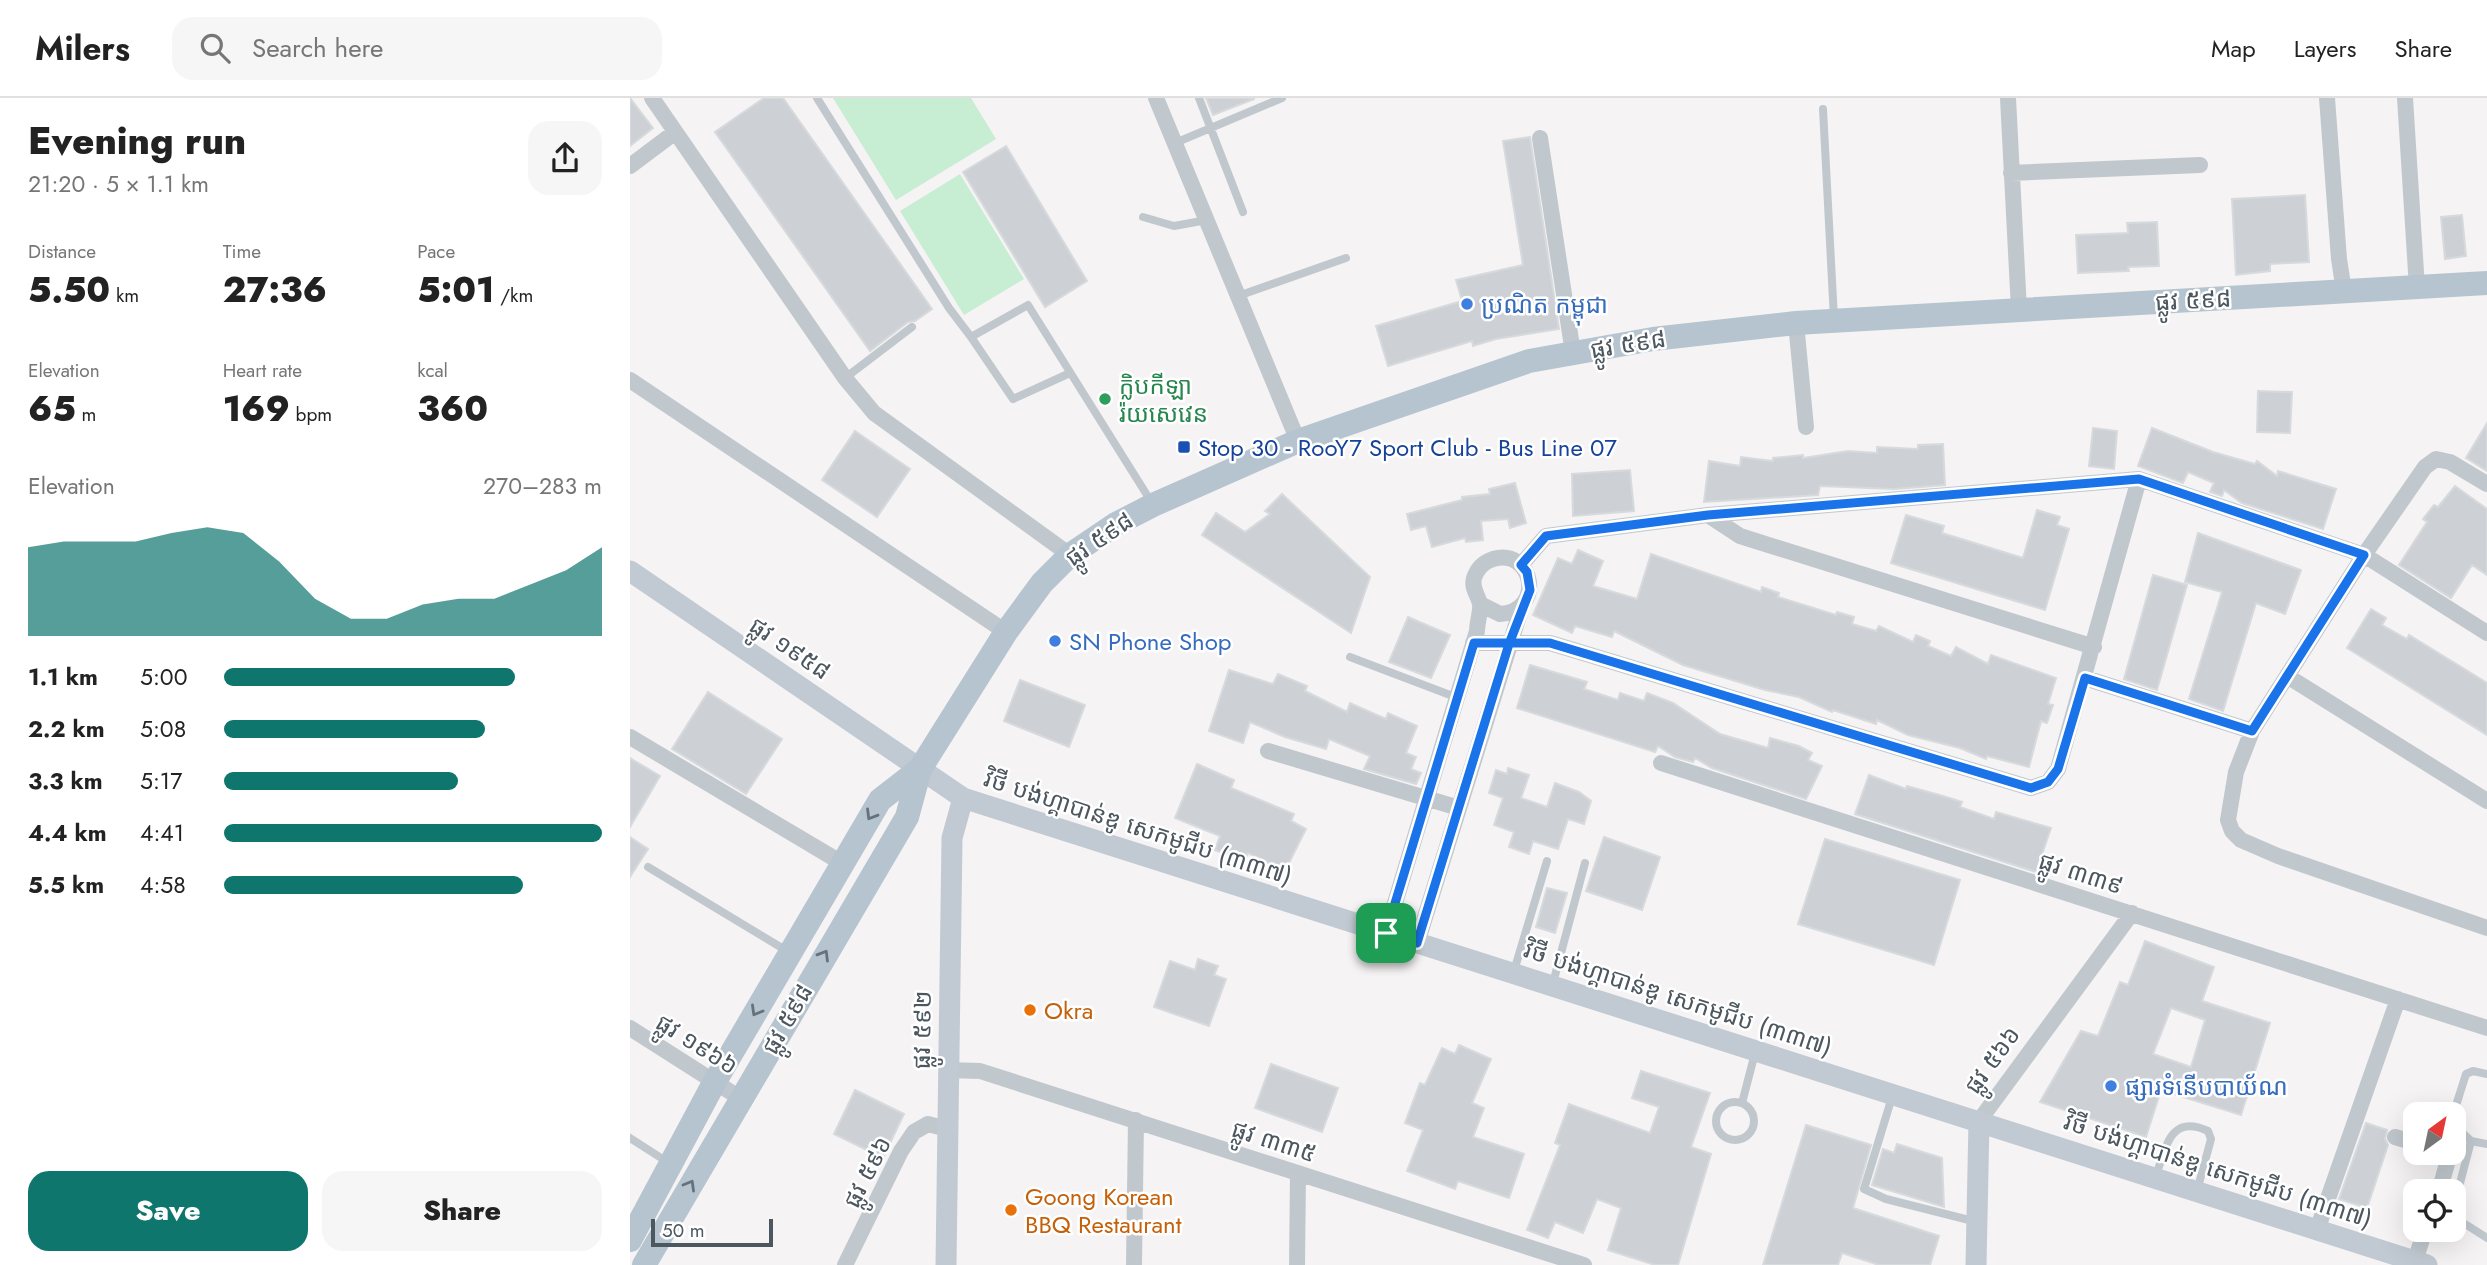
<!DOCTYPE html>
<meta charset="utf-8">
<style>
body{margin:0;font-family:Jost,"Noto Sans Khmer",sans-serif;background:#f6f6f6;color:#222;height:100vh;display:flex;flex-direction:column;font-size:26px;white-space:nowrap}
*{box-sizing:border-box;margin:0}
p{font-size:23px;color:#767676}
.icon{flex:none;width:38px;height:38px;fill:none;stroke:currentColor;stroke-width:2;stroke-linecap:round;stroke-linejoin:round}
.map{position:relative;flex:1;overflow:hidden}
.side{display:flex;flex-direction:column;background:#fff;width:630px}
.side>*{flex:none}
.needle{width:46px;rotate:33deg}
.tools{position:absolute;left:1773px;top:1004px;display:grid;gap:14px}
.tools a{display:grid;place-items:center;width:63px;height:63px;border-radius:14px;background:#fff;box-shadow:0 7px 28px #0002;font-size:35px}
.scale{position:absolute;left:21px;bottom:18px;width:122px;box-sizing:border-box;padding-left:7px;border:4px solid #4c575f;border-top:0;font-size:19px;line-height:24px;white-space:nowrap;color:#4c575f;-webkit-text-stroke:5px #fff;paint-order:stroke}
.pin{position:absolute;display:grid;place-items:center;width:60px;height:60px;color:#fff;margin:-30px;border-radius:14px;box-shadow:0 4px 10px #0006}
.round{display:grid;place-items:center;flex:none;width:74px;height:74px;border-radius:21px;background:#f6f6f6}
.headline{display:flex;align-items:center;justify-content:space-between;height:119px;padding:0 28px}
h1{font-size:38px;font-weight:800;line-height:52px}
.stats{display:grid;grid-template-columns:repeat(3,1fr);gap:10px;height:119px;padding:7px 28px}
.stats div{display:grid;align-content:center}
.stats b{font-size:35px;font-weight:800}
.stats small{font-size:19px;font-weight:400}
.stats p{font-size:19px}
.chart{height:196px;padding:14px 28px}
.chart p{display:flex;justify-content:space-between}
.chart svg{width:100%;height:126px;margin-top:7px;fill:#0f766e;opacity:.7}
.button{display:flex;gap:14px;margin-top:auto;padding:14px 28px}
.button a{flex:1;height:80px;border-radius:21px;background:#0f766e;color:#fff;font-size:28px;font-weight:800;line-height:80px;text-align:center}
.button a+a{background:#f6f6f6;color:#222}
ul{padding:0 28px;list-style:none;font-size:23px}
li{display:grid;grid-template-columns:112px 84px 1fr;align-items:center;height:52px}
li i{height:18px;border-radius:9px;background:#0f766e}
header{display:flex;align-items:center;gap:42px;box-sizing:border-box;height:98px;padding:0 35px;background:#fff;border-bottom:2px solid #e0e0e0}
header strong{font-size:33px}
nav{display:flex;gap:38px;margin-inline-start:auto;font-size:24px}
.search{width:490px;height:63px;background:#f6f6f6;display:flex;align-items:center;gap:18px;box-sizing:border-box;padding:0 24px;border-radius:21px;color:#767676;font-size:26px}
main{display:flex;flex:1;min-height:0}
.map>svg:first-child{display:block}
.green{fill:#c7edd3}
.building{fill:#cdd0d5;stroke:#d7dadd;stroke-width:2;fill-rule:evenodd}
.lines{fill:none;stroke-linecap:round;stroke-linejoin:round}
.lane{stroke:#c0c8ce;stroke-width:8}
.street{stroke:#c0c8ce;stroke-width:16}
.secondary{stroke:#c1cad2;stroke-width:21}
.primary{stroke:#b5c4cf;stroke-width:24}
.oneway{stroke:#66727b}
.route-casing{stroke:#fff;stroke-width:14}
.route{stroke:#1a73e8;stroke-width:9}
.shop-dot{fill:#3f7fe0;stroke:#fff;stroke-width:2.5}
.leisure-dot{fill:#2e9e5b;stroke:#fff;stroke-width:2.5}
.transit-dot{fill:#1a4fb4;stroke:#fff;stroke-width:2.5}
.food-dot{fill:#e8710a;stroke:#fff;stroke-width:2.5}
.labels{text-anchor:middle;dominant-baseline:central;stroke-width:5;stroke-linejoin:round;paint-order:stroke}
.street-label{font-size:24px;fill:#4c575f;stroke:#fff}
.shop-label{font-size:24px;fill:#366cbe;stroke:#fff;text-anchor:start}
.leisure-label{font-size:24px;fill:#27864d;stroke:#fff;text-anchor:start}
.transit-label{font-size:24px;fill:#164399;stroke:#fff;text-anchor:start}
.food-label{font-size:24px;fill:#c56008;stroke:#fff;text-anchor:start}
</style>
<header>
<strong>Milers</strong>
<div class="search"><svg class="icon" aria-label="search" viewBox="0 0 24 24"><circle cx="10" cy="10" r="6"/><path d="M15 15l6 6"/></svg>Search here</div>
<nav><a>Map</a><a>Layers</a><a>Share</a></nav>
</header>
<main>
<section class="side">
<div class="headline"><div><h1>Evening run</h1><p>21:20 · 5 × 1.1 km</p></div><a class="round"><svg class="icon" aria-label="share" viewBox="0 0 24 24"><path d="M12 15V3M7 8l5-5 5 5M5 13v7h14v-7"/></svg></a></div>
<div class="stats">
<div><p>Distance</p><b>5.50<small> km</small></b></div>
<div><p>Time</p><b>27:36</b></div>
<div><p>Pace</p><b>5:01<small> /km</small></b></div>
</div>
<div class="stats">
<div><p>Elevation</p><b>65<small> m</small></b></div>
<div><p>Heart rate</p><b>169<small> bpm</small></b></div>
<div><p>kcal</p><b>360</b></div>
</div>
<div class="chart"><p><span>Elevation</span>270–283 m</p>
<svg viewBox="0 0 160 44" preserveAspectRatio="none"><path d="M0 44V13L10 11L20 11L30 11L40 8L50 6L60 8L70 18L80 31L90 38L100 38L110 33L120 31L130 31L140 26L150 21L160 13V44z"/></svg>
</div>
<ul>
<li><b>1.1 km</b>5:00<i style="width:77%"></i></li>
<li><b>2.2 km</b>5:08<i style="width:69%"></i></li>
<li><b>3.3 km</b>5:17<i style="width:62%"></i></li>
<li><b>4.4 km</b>4:41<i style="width:100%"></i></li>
<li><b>5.5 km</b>4:58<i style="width:79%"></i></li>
</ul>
<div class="button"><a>Save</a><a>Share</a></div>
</section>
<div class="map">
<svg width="1857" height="1167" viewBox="0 0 1857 1167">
<rect width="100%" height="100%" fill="#f5f3f3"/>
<!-- green -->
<path class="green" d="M203 0H341L366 41 266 102Z
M330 76 394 181 334 217 270 113Z"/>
<!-- building -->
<path class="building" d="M0 0 23 30 0 48Z
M134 0H153L302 211 285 223 278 224 240 253 85 34Z
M576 0H624V1L583 17Z
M900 39 929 231 866 241 843 248 842 243 758 268 746 228 832 203 826 182 893 167 873 43Z
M376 48 457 183 415 209 333 74Z
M1675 97 1679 164 1640 166V173L1606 177 1602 101Z
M1832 117 1836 158 1815 161 1811 119Z
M1527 124 1529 168 1498 169 1499 173 1448 175 1446 137 1498 135 1497 125Z
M1628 293 1662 294 1660 335 1627 334Z
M1857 325V373L1836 360Z
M1463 330 1487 333 1484 371 1459 368Z
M1522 330 1583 354 1625 366 1627 363 1647 378 1648 373 1706 391 1693 431 1612 405 1594 392 1592 398 1580 394 1584 385 1558 374 1553 385 1508 368Z
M225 333 280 371 247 419 192 382Z
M1313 346 1315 387 1264 391 1190 388 1188 397 1074 404 1079 363 1110 368 1111 359 1143 363V360L1173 357V360L1218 353 1247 355V349L1288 351V347Z
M1000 372 1004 413 943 418 942 376Z
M885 385 896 425 880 430 878 421 851 423 853 442 836 444 835 440 802 449 796 428 781 432 777 416 832 402V399L860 396 859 391Z
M1825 388 1857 411V477L1842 467 1821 500 1769 467 1797 424 1793 421 1804 407 1808 409Z
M652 396 740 479 721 535 572 437 586 415 615 434 640 416 635 413Z
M1407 412 1430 419 1427 427 1439 431 1415 512 1261 465 1276 417 1314 428 1312 435 1393 460Z
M1568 435 1671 472 1655 516 1626 505 1593 613 1559 601 1592 494 1555 484Z
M948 452 973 463 963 488 1007 501 1021 456 1131 494 1132 489 1149 495 1148 499 1206 517 1207 514 1224 519 1222 526 1246 533 1249 528 1283 544 1286 537 1300 543 1298 548 1321 558 1326 549 1358 566 1361 557 1426 580 1418 606 1423 607 1417 625 1411 623 1399 669 1357 658 1356 661 1330 650 1278 637 1247 622 1246 626 1203 612 1202 614 1169 599 1135 592 1053 567 984 533 982 539 945 528 942 535 903 517 928 460 942 466Z
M1523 477 1557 487 1527 592 1494 581Z
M1741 511 1756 520 1752 527 1777 541 1779 537 1857 585V637L1717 550Z
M778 519 820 537 801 580 759 564Z
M900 567 957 584 954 591 988 602 990 595 1014 603 1017 595 1043 605 1090 636 1138 650 1140 640 1169 648 1182 655 1178 662 1192 668 1176 701 1082 670 1065 660 1063 664 1045 659 1028 648 1025 654 887 610Z
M599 572 643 586 648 576 677 588 675 593 717 614 720 605 756 621 758 615 787 628 776 655 786 659 781 671 791 675 786 686 734 671 740 658 699 641 696 651 655 639 620 624 613 645 579 633Z
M390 582 455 607 439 649 374 623Z
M78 594 152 641 116 696 42 651Z
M0 660 30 678 0 729Z
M567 666 604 682 601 690 664 716 661 723 676 731 655 773 618 755 614 764 585 752 590 738 545 720Z
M878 670 899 677 891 700 917 709 925 685 949 694 961 703 954 726 938 721 928 751 903 743 899 756 879 749 884 734 864 727 873 700 859 695 866 672 877 676Z
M1239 677 1276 691 1277 688 1313 698 1332 704 1330 709 1364 721 1366 714 1421 730 1406 774 1225 716Z
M0 739 18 751 0 779Z
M974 739 1030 759 1012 812 956 793Z
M1195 741 1330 782 1304 867 1168 826Z
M917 790 937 795 925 835 906 829Z
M1515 843 1584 869 1572 903 1640 925 1611 1017 1531 992 1516 1039 1410 1004 1451 933 1468 938 1490 884 1498 887ZM1541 910 1575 922 1561 969 1523 956Z
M568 861 588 868 584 877 596 881 579 928 524 909 540 863 565 872Z
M829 947 861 961 842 1005 854 1010 843 1039 894 1056 879 1100 828 1083 825 1091 777 1073 793 1032 775 1025 790 985 795 987 812 950 825 956Z
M641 966 708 990 692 1034 625 1010Z
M1011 973 1080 995 1061 1049 1081 1056 1048 1167H1025L978 1152 991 1110 967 1101 953 1135 925 1124 918 1140 897 1132 930 1047 925 1045 939 1006 1020 1035 1029 1009 1002 1000Z
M225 992 274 1016 253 1060 204 1036Z
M1736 1025 1757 1032 1755 1041 1758 1047 1737 1110 1709 1101Z
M1176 1027 1241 1047 1223 1110 1309 1138 1300 1167H1249L1212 1155 1208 1167H1133Z
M1267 1046 1312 1060 1314 1109 1242 1087 1253 1051 1264 1055Z"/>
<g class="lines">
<!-- lane -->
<path class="lane" d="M187 0 319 210 341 239 398 207 522 405
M569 0 613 114
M1193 11 1204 221
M545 45 652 0
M513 119 544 128 577 122
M608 198 716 160
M341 239 383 301 440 275
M215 280 282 229
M720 559 828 600
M18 769 157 853
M884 873 917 763
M923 885 955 765
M1262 999 1234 1091 1256 1101 1347 1124
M1086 1023a19 19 0 1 1 38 0a19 19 0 1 1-38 0Z
M1112 1005 1125 955
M1823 1017 1836 976 1843 973 1857 976
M1824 1027 1841 1043 1857 1046
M0 1040 39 1065
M1525 1080C1536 1051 1539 1015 1578 1033L1581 1041 1567 1093
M1824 1108 1841 1043
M1824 1119 1857 1140"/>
<!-- street -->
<path class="street" d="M22 0 215 280 244 315 440 457
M526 0 668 343
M1378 0 1389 212
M1697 0 1709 161 1714 193
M1775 0 1787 190
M910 40 943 255
M0 68 44 35
M1381 75 1570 67
M1166 225 1176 329
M0 282 376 534
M1857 386 1820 364 1806 361 1795 369 1734 457 1622 633 1606 674 1598 722 1602 733 1611 742 1648 758 1857 830
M1078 417 1110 438 1464 549
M891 467 916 438 1078 417 1509 381 1734 457 1857 535
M843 545H920L1401 690 1418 684 1428 671 1509 381
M1657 578 1857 703
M1455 580 1622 633
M0 639 212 765
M638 653 829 710
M1031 665 1857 930
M756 835 847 533C847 525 851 513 850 506 848 496 841 491 844 480 847 471 854 464 863 461 903 449 916 513 870 516L850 506
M787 845 892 508
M0 930 110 1000
M317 972 350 973 954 1167
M1349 1023 1502 815
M1765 1039 1785 1045
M1809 1094 1818 1062 1812 1055
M1687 1132 1768 901
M1785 1163 1795 1132
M215 1167 271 1053 284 1034 298 1026 317 1031
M504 1167 506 1022
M667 1167 668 1075"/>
<!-- secondary -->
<path class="secondary" d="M0 473 333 700 1797 1167
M316 1167 322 740 333 700
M1346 1167 1349 1023"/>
<!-- primary -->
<path class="primary" d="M0 1142 84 985 250 702 290 671
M14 1167 277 719 290 671 376 534 412 485 440 457 486 426 523 407 668 343 899 263 1023 241 1166 225 1857 185"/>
</g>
<!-- one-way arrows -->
<defs><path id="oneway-chevron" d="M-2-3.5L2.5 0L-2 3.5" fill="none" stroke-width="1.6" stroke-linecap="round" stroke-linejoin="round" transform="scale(1.75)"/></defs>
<g class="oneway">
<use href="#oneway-chevron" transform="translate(241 717) rotate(121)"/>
<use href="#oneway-chevron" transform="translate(194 857) rotate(-59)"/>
<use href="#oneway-chevron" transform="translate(126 913) rotate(120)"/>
<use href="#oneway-chevron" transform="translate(60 1087) rotate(-60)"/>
</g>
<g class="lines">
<!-- route casing -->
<g class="route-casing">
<path id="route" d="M756 835 787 845 879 546 900 492 897 474 891 467 916 438 1078 417 1509 381 1734 457 1622 633 1455 580 1428 671 1418 684 1401 690 920 545H844L756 835"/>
</g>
<!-- route -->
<use href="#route" class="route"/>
</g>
<!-- markers -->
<g class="shop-dot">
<circle cx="837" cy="206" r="7"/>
<circle cx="425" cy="543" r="7"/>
<circle cx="1481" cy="988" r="7"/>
</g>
<circle class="leisure-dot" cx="475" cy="301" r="7"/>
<rect class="transit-dot" x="547" y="342" width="14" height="14" rx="3.5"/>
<g class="food-dot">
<circle cx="400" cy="912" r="7"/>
<circle cx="381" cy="1112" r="7"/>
</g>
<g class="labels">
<!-- street labels -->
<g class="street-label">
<text transform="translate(1563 202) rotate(-3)">ផ្លូវ ៥៩៨</text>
<text transform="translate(998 246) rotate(-9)">ផ្លូវ ៥៩៨</text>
<text transform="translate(469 441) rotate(-34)">ផ្លូវ ៥៩៨</text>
<text transform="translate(160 550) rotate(34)">ផ្លូវ ១៩៥៨</text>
<text transform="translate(508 729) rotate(18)">វិថី បង់ហ្គាបាន់ឌូ សេកមូជីប (៣៣៧)</text>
<text transform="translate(1451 775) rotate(18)">ផ្លូវ ៣៣៩</text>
<text transform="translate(1048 900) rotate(18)">វិថី បង់ហ្គាបាន់ឌូ សេកមូជីប (៣៣៧)</text>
<text transform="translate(157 921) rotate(-60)">ផ្លូវ ៥៩៨</text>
<text transform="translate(292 932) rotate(-89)">ផ្លូវ ៥៩២</text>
<text transform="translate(67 946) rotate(32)">ផ្លូវ ១៩៦៦</text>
<text transform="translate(1362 962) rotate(-54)">ផ្លូវ ៥៦៦</text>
<text transform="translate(644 1043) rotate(18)">ផ្លូវ ៣៣៥</text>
<text transform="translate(1588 1072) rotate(18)">វិថី បង់ហ្គាបាន់ឌូ សេកមូជីប (៣៣៧)</text>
<text transform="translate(237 1074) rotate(-63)">ផ្លូវ ៥៩៦</text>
</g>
<!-- shop labels -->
<g class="shop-label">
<text x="851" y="206">ប្រណិត កម្ពុជា</text>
<text x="439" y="543">SN Phone Shop</text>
<text x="1495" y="988">ផ្សារទំនើបបាយ័ណ</text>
</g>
<!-- leisure labels -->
<g class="leisure-label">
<text x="489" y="287">ក្លិបកីឡា<tspan x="489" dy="28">រ៉យសេវេន</tspan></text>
</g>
<!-- transit labels -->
<g class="transit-label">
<text x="568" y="349">Stop 30 - RooY7 Sport Club - Bus Line 07</text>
</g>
<!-- food labels -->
<g class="food-label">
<text x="414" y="912">Okra</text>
<text x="395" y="1098">Goong Korean<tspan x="395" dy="28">BBQ Restaurant</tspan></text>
</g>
</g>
</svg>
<div class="tools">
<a><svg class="needle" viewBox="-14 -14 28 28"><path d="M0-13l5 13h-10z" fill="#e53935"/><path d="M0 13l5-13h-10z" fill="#767676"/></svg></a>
<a><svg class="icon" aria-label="locate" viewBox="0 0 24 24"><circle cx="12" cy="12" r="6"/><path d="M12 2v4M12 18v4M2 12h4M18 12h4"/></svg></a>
</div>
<div class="scale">50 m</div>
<div class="pin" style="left:756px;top:835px;background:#1e9e55"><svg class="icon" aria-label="arrive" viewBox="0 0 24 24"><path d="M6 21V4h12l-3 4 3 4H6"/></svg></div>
</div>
</main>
